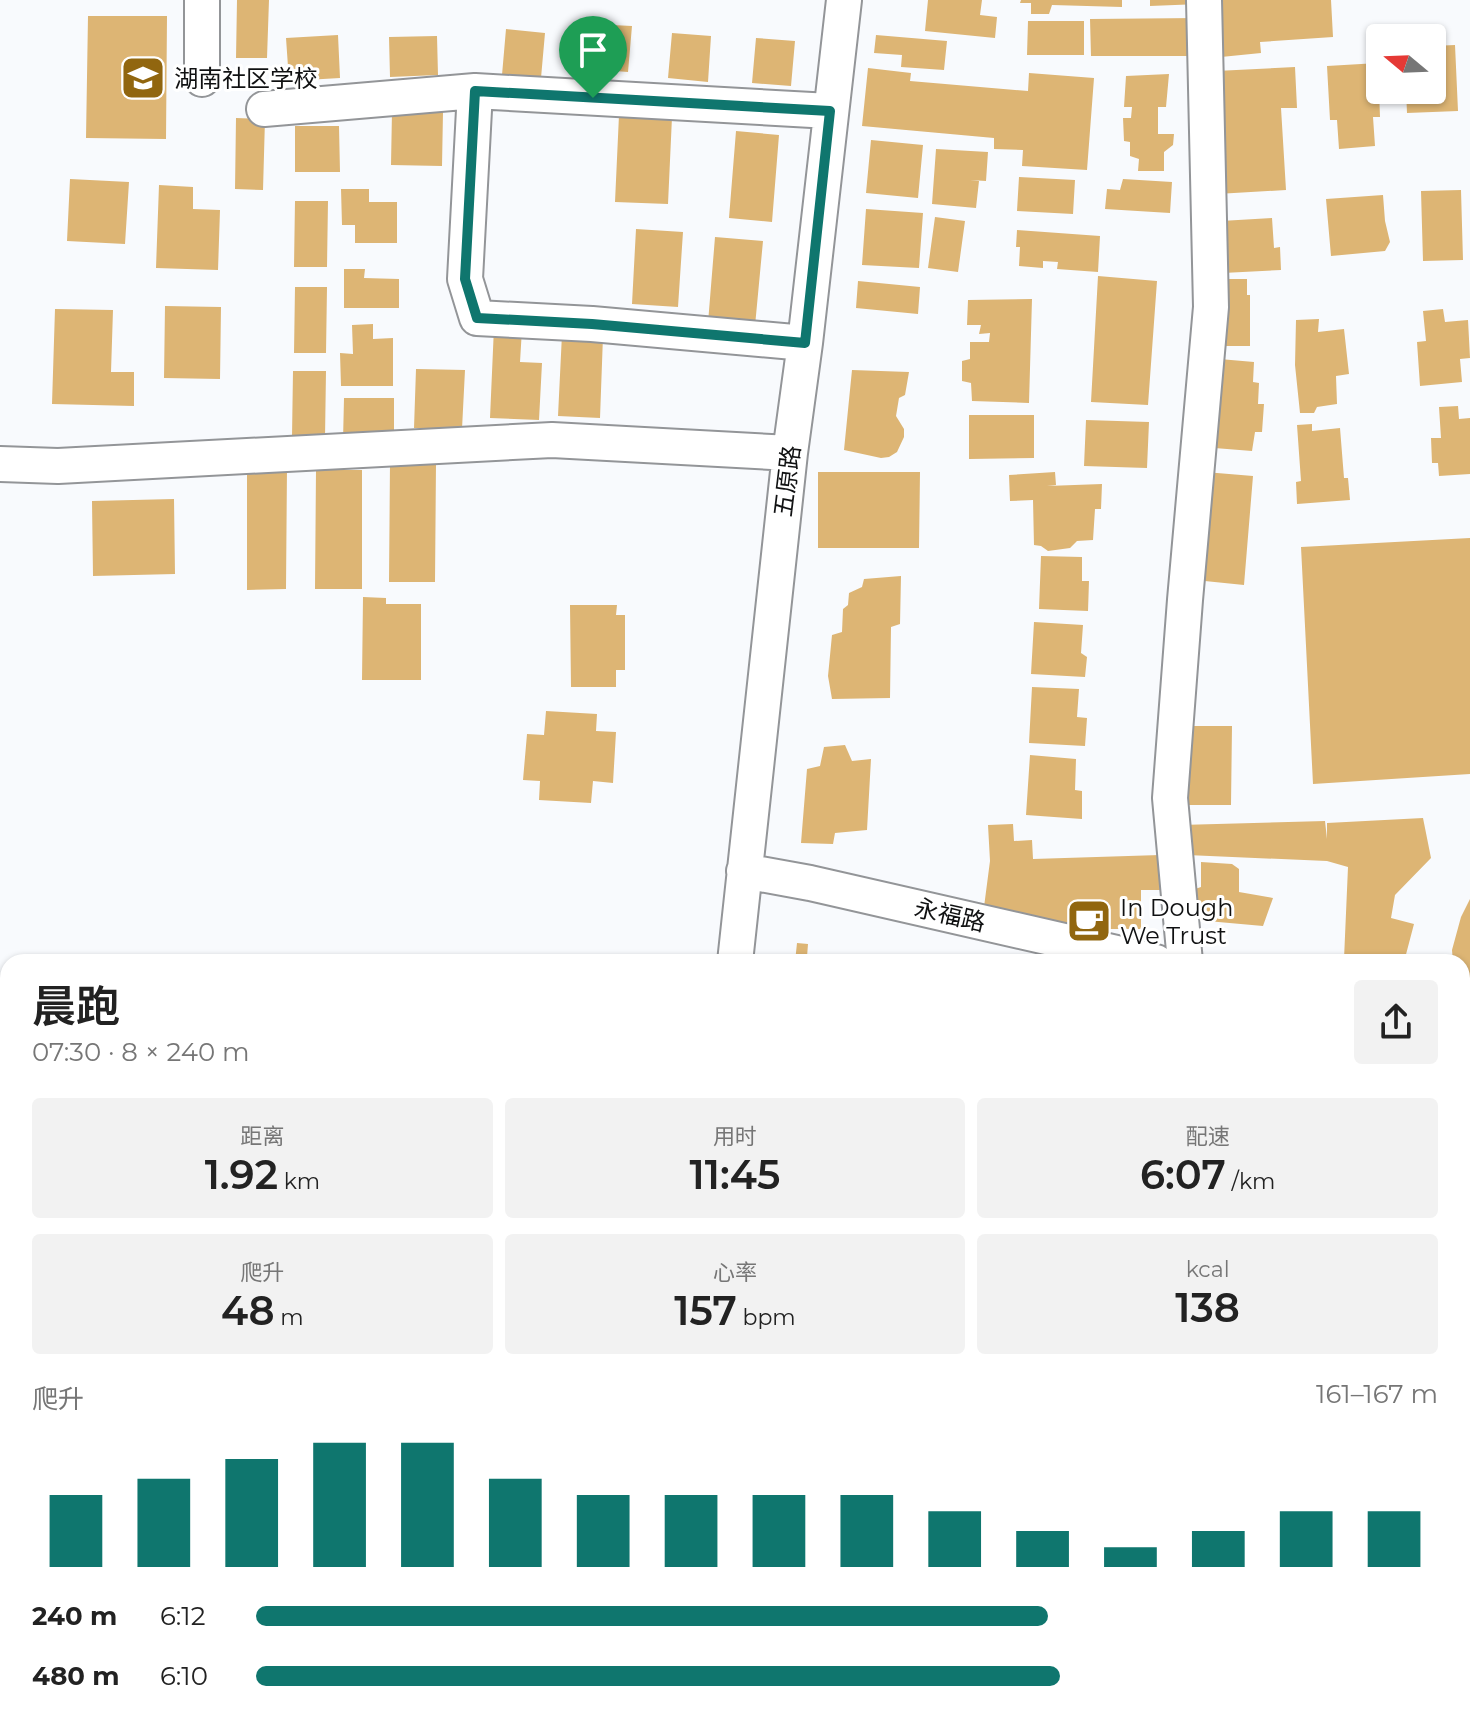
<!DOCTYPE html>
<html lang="zh">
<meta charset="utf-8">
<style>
body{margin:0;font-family:Montserrat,"Noto Sans SC",sans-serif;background:#f2f2f2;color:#222;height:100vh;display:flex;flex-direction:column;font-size:30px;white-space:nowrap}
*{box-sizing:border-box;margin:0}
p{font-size:26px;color:#767676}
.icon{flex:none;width:44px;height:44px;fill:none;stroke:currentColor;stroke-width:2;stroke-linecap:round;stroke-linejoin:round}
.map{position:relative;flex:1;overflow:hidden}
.panel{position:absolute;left:0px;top:954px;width:1470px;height:768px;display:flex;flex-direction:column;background:#fff;border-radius:24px 24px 0 0;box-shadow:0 2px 6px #0004}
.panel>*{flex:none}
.needle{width:52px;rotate:289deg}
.tools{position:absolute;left:1366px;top:24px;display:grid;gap:16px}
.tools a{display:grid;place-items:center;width:80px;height:80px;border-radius:8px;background:#fff;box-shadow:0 2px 6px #0004;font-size:40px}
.pin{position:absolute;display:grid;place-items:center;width:68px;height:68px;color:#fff;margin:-82px -34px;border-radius:50% 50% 50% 0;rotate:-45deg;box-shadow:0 0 8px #0007}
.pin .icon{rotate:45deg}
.round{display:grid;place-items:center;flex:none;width:84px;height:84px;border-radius:8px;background:#f2f2f2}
.headline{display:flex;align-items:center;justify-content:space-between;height:136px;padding:0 32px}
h1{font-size:44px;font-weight:600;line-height:60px}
.metrics{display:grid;grid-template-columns:repeat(3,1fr);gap:12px;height:136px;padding:8px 32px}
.metrics div{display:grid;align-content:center;border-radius:8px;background:#f2f2f2;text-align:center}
.metrics b{font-size:40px;font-weight:600}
.metrics small{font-size:22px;font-weight:400}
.metrics p{font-size:22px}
.chart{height:224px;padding:16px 32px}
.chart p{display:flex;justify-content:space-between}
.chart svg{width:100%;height:144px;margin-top:8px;stroke:#0f766e;stroke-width:6}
ul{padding:0 32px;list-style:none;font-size:26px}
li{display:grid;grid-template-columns:128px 96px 1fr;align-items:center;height:60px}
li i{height:20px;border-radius:10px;background:#0f766e}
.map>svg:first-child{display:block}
.building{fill:#ddb574}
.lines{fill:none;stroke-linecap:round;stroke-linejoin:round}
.street-casing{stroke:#939598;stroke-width:38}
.secondary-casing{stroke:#939598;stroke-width:48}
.street{stroke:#fff;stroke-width:34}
.secondary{stroke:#fff;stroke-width:44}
.route-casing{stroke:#fff;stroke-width:16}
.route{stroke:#0f766e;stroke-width:10}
.labels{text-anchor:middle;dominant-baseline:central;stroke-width:6;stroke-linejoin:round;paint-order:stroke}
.poi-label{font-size:24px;fill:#101112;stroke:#fff;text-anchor:start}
.street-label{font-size:24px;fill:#101112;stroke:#fff}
</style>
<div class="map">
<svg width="1470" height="1722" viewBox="0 0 1470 1722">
<rect width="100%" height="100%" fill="#f8fafd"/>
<!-- building -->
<path class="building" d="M237 0H269L267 58H236Z
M928 0H982L980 15 997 17 995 38 925 31Z
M1021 0H1122V7L1052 5 1049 14H1031V3H1020Z
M1150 0H1200V4L1150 6Z
M1218 0H1331L1333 37 1260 42 1261 53 1221 57Z
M88 16H167L166 139 86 138Z
M1198 18V56H1091L1090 19Z
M1028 21H1084V55H1027Z
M592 24 632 26 628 72 589 69Z
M506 29 545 33 541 78 502 75Z
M672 33 711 36 708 82 668 78Z
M338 35 340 78 289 81 286 38Z
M876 35 947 41 944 70 901 67 902 55 874 53Z
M437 36 438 75 390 77 389 37Z
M756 38 795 41 791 86 752 83Z
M1455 45 1458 111 1407 113 1406 90H1432V46Z
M1378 63 1380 117H1373L1375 146 1339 149 1337 120H1330L1327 66Z
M1295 67 1297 108H1281L1286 190 1217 194 1218 121 1224 120 1216 71Z
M868 68 911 73 910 81 1028 91 1029 73 1094 78 1087 170 1022 166 1023 150 994 149V138L862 126Z
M1169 74 1166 107H1158V134H1174L1173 145 1164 152V171H1138L1139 159 1130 156V142L1124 141 1123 118H1131L1132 107H1124L1126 76Z
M392 111 443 112 442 166 391 165Z
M619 115 672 117 668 204 615 202Z
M236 118 265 119 263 190 235 189Z
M295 126H339L340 172H295Z
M736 131 779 135 772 222 729 218Z
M871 140 923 145 918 198 866 193Z
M936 149 988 152 986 181 970 180 979 181 976 208 932 204Z
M1019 177 1075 180 1073 214 1017 211Z
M70 179 129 182 125 244 67 241Z
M1123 179 1172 182 1170 213 1105 209 1107 189 1120 190Z
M159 185 193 187V209L220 210 218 270 156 268Z
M341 189H369V202H397V243H355V225H342Z
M1461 190 1463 260 1423 261 1421 191Z
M1383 195 1385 221 1390 242 1385 251 1331 256 1326 199Z
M295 201H328L327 267H294Z
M866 209 923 213 919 268 862 265Z
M935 217 965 221 958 272 928 268Z
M1272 218 1274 248 1280 247 1281 270 1223 273 1221 221Z
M636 229 683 232 678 307 632 304Z
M1017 230 1100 236 1098 272 1057 269 1058 262 1043 261V268L1019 266 1020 247H1016Z
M715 237 763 241 755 326 708 323Z
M344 269H365L364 278 399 279V308H344Z
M1098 276 1157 281 1148 405 1091 402Z
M1217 279H1247V295H1250V346H1216Z
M858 281 920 287 918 314 856 308Z
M295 287H327L326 353H294Z
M1032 299 1029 403 972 401 971 383 962 381V361L970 359V342H989L990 333 979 334 981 325H967L968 300Z
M165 306 221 307 220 379 164 378Z
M55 309 113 310 111 372H134V406L52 404Z
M1443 309 1445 322 1468 320 1470 358 1460 359 1462 382 1420 386 1417 342 1426 341 1423 311Z
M1319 319 1318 332 1344 329 1349 374 1336 376 1337 404 1317 407 1314 413H1300L1295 365 1296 320Z
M373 324V339L393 338V386H341L340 353 353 354 352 325Z
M494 327 522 329 520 362 542 363 539 420 490 418Z
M562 334 603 336 600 418 558 416Z
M1208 358 1254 362 1253 382 1259 383 1258 404H1264L1262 432H1255L1252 451 1202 447Z
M416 369 465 370 462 429 414 428Z
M852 370 909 372 905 395 899 398 896 416 904 429V437L897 452 889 457 881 458 844 450Z
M293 371H326L325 438 292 437Z
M344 398H394V441H343Z
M1458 406 1459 419 1470 418V474L1439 476 1438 463H1432L1431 438H1441L1439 407Z
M969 415H1034V458L969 459Z
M1086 420 1149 422 1147 468 1084 466Z
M1312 424V431L1340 428 1344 478H1348L1350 500 1297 504 1296 482 1301 481 1297 425Z
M390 463H436L435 582H389Z
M247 467H287L286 589 247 590Z
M316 470H362V589H315Z
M818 472H920L919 548H818Z
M1055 472 1056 485 1047 486 1102 484 1101 509H1095L1093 540 1077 541 1070 548 1048 551 1041 546 1034 545 1033 500 1010 501 1009 475Z
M1205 472 1253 476 1244 585 1195 580Z
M174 499 175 574 93 576 92 501Z
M1470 538V774L1313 784 1301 547Z
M1041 556 1082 557V581H1089L1088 611 1039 609Z
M901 576 900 624 891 627 890 698 832 699 828 676 832 635 842 632 843 609 848 605 849 593 862 587 864 579Z
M363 597 386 598V604H421V680H362Z
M570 605H617L616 615H625V670H616V687H571Z
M1034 622 1083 625 1081 653 1087 657 1085 677 1031 674Z
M1032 687 1079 689 1077 717 1087 718 1085 746 1029 743Z
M546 711 597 714 596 731 616 732 613 783 593 781 591 803 539 800 540 781 523 780 527 734 544 735Z
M1177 726H1232L1231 805H1177Z
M845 745 852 761 871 759 867 830 835 833 833 844 801 843 807 769 820 766 824 747Z
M1030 755 1076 759 1075 790 1082 791V819L1026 815Z
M1423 818 1431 858 1395 895 1391 918 1414 924 1404 962H1357L1344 959 1348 867 1327 861 1187 855 1180 825 1325 821 1327 839V823Z
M1013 824 1014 841 1032 840 1033 859 1160 855V890H1141V929H1086L984 907 990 861 988 825Z
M1201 862 1232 864 1239 869V892L1273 898 1263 926 1196 920 1195 889 1201 887Z
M1470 899V979L1462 977V962H1453L1452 950 1461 917Z
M797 943 808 944 807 957 833 960V962H795Z
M0 1191H8V1366L0 1365Z
M1464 1354 1470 1357V1431L1462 1427Z
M1462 1637 1470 1639V1703L1462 1702Z
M70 1714H125L124 1722H69Z
M298 1714H343L345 1722H299Z
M388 1714H441L442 1722H389Z
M682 1714H709L708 1722H681Z
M936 1714H999L998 1722H935Z
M1327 1714H1372L1370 1722H1326Z"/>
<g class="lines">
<!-- street casing -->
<g class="street-casing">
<path id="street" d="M202 0V79
M475 91 465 279 477 318 592 324 805 343
M264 109 475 91 830 111
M0 464 58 466 552 440 790 453
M744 871 810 883 1156 962
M735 962 790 453 805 343 844 0
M1185 962 1170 798 1185 600 1211 307 1204 0
M1462 1023 1470 1025
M158 1722 163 1715
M655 1722 656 1714"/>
</g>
<!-- secondary casing -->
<g class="secondary-casing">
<path id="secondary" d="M1462 1297 1470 1278
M1277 1722 1280 1714"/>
</g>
<!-- street -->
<use href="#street" class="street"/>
<!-- secondary -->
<use href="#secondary" class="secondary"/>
</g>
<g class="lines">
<!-- route casing -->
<g class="route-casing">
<path id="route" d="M475 91 830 111 805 343 592 324 477 318 465 279Z"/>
</g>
<!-- route -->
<use href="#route" class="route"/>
</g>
<!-- icons -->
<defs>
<g id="school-square" transform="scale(2.3)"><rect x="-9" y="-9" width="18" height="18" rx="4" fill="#91660f" stroke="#fff"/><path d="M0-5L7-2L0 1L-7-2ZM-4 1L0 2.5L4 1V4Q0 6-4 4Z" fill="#fff"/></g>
<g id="cafe-square" transform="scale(2.3)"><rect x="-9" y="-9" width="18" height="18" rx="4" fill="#91660f" stroke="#fff"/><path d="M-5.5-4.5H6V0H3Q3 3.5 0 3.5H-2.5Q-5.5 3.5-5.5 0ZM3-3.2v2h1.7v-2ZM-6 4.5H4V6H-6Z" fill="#fff"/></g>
</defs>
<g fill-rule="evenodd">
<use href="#school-square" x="143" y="78"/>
<use href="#cafe-square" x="1089" y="921"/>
</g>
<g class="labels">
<!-- poi labels -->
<g class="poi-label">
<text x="174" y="78">湖南社区学校</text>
<text x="1120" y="907">In Dough<tspan x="1120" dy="28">We Trust</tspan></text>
</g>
<!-- street labels -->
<g class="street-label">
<text transform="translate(787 481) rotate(-83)">五原路</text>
<text transform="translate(950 915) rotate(13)">永福路</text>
</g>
</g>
</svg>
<div class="tools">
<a><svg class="needle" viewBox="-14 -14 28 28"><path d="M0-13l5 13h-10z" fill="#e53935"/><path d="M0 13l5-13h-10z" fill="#767676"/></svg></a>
</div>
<div class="pin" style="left:593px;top:98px;background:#1e9e55"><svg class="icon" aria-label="arrive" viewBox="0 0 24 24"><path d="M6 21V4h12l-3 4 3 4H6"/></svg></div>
<section class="panel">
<div class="headline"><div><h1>晨跑</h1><p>07:30 · 8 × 240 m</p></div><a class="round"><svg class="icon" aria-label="share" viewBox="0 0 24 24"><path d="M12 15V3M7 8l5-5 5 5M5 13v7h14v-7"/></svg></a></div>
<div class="metrics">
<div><p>距离</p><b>1.92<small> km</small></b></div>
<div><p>用时</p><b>11:45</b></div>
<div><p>配速</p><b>6:07<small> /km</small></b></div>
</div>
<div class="metrics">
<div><p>爬升</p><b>48<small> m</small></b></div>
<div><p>心率</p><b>157<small> bpm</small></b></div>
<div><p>kcal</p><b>138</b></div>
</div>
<div class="chart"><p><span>爬升</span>161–167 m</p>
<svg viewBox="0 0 160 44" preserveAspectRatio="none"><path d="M5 44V22M15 44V17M25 44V11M35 44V6M45 44V6M55 44V17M65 44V22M75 44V22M85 44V22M95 44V22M105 44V27M115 44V33M125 44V38M135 44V33M145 44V27M155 44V27"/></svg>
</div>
<ul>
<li><b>240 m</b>6:12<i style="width:67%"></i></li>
<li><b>480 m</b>6:10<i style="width:68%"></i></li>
</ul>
</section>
</div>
